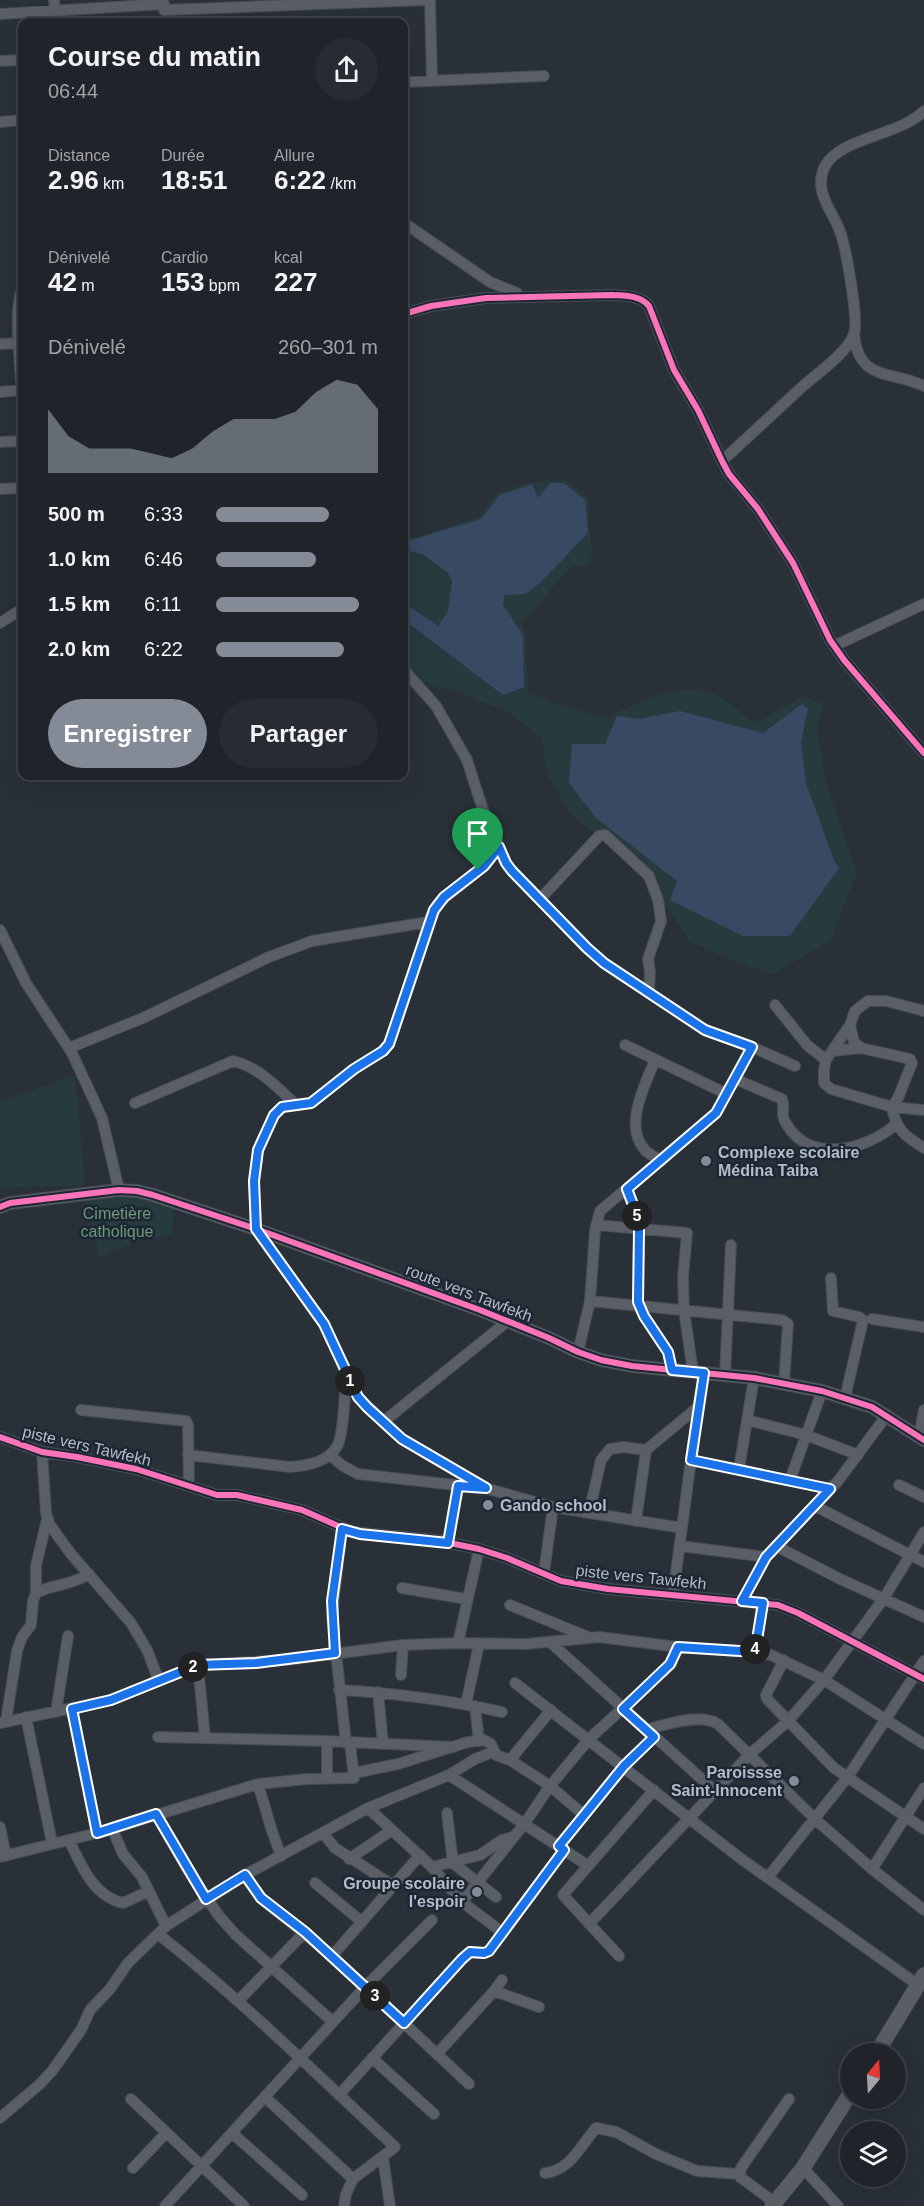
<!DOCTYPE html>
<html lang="fr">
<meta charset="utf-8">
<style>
body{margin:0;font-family:Helvetica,sans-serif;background:#282c32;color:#f1f3f6;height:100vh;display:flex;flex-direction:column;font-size:22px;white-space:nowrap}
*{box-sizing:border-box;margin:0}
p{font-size:20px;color:#a2a4a8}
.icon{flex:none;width:33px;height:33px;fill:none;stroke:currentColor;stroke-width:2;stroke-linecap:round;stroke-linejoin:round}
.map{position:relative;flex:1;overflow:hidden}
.drawer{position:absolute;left:18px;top:18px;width:390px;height:762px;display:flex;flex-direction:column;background:#20242a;border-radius:12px;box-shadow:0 6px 24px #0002,0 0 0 2px #3d4147}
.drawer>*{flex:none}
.needle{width:39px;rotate:18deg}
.buttons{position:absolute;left:840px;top:2043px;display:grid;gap:12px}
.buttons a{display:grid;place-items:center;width:66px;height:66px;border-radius:50%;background:#20242a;box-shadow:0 6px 24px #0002,0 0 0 2px #3d4147;font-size:30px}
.pin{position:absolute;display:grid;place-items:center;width:51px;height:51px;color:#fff;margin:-62px -26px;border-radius:50% 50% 50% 0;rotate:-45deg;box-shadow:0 0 6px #0007}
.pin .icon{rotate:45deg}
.km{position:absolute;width:30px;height:30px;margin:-15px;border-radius:50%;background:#222;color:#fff;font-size:16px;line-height:30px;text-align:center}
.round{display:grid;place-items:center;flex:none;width:63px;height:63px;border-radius:32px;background:#282c32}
.head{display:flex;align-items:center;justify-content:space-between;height:102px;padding:0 30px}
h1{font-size:27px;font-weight:800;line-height:45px}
.stats{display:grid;grid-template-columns:repeat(3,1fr);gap:9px;height:102px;padding:6px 30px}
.stats div{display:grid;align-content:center}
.stats b{font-size:26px;font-weight:800}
.stats small{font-size:16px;font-weight:400}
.stats p{font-size:16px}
.chart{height:168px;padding:12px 30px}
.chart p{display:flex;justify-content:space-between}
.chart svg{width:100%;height:108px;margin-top:6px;fill:#848b96;opacity:.7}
.cta{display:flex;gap:12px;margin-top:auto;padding:12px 30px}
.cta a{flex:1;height:69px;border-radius:36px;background:#848b96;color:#fff;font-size:24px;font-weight:800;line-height:69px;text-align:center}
.cta a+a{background:#282c32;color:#f1f3f6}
ul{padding:0 30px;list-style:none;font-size:20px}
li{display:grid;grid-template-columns:96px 72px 1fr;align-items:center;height:45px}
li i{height:15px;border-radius:8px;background:#848b96}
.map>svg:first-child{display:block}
.green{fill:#273a3e}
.water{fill:#384963}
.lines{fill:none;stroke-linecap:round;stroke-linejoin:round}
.minor-casing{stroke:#484c53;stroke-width:12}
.tertiary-casing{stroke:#484c53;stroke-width:14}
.secondary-casing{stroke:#484c53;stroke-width:16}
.minor{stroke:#5a5e66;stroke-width:10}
.tertiary{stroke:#5a5e66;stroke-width:12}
.secondary{stroke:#595d64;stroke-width:15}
.cycleway-casing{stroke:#1d2633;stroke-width:10}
.cycleway{stroke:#fb73b8;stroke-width:6}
.route-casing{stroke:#fff;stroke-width:12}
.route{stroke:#1a73e8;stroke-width:8}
.poi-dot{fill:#848b96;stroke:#1d2633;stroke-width:2}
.labels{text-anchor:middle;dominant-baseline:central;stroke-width:5;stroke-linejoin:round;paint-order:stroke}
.poi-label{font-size:16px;font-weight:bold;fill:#b4bcc9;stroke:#1d2633;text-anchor:start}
.park-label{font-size:16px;fill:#6b9a76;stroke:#1d2633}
.street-label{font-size:16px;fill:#b4bcc9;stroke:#1d2633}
</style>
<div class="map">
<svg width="924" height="2206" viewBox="0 0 924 2206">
<rect width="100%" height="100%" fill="#2a3038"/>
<!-- green -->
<path class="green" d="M566 480 588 497 592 557 586 567 574 565 557 582 529 617 524 618 521 622 526 634 528 693 560 705 606 718C637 703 682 679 717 695 730 701 743 715 754 724L803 696 824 705 817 728 826 783 857 873 831 940 773 974 726 958 689 941 676 920 640 873 569 812 546 771 542 738 510 713 453 690 404 677V539L409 540 479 517 496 494 526 483Z
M75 1075 85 1185 0 1188V1102Z
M129 1196 142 1197 174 1207 172 1232 168 1236 139 1240 100 1257 84 1200Z"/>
<!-- water -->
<path class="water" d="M550 483H564L585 500 588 533 541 582 525 594 504 595 503 605 523 635 524 687 503 695 404 620V603L438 626 448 611 452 581 448 573 424 555 404 549V542L481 519 500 495 532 484 538 498Z
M802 704 808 709 801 742 806 783 834 860 839 868 790 936H743L670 900 677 881 596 818 569 783 572 744H605L617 716 638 719 680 711 763 733Z"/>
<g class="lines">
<!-- minor casing -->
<g class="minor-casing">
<path id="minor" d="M54 0 56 22
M430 0 432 81
M164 10 424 0
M0 14 164 4
M0 61 22 60
M404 82 544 76
M0 122 22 120
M404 223 490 282 517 293
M22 291C13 304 21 374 22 393
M404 314 431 306 486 298 612 295C625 296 640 295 649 306L674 370 698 410 722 461 729 474 758 509 793 563 830 640 844 660 924 753
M854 334C859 382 890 370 924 386
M0 344 22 343
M0 392 22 390
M0 442 22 441
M722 461C749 436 776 411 803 386 818 373 847 353 854 334 859 320 846 250 841 234 834 212 812 192 825 166 841 137 899 136 924 111
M0 489 22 488
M0 623 22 609
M834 646 924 604
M404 670 436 706 467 760 482 807 508 867 587 948 604 963 705 1030 752 1047 795 1066
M540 899 599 836 605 835 649 876 658 900 661 921 648 959 650 972 649 992
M428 922 421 950 389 1044 383 1051 354 1069 311 1103 282 1107 274 1115 258 1150 254 1181 256 1229 324 1324 358 1397 402 1439 485 1488 553 1507 682 1528
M0 930 26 983 72 1053 102 1118 119 1190
M775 1005 807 1045 826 1060
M924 1011 886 1001H868L855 1011 850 1025 826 1060 824 1069V1083L831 1089 892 1107C896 1130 905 1136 924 1148
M850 1025 854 1042 861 1048 910 1059 912 1063 898 1098 892 1107 924 1110
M625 1045 727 1094
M69 1048 143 1018 269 957 312 941 428 922 438 903 484 866 499 847
M833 1051 861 1048
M655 1060C645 1085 623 1126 645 1150 649 1154 655 1157 661 1161
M735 1079 782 1099C786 1109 779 1114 787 1125 811 1164 866 1150 895 1125
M135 1103 233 1061C259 1067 278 1088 296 1105
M627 1189 637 1215 639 1230 638 1302 644 1316 668 1352 672 1370
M596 1225 687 1233 683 1277 684 1310 693 1372
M831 1278 833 1311 859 1317 863 1320 845 1398
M590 1301 782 1320 788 1324 784 1383
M872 1319 924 1327
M578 1352 590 1301 595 1231 600 1211 716 1113 752 1047
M725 1375 731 1245
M81 1410 186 1421 188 1425 189 1485
M747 1420 806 1435 858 1455
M383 1422 508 1321
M0 1437 42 1452 77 1457 136 1469 217 1495H237L302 1510 352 1532 435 1540 479 1549 507 1558 561 1581 608 1589 778 1605 798 1613 924 1679
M919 1437 924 1410
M42 1452 46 1513 50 1525 71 1554 131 1623 147 1650 159 1681
M188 1455 290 1467C305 1466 327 1462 336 1448 344 1438 345 1389 346 1373
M330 1455 343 1466 358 1474 482 1488
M691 1460 830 1489
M739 1469 754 1378
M790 1480 822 1391
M899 1485 924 1497
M815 1506 924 1562
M589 1513 601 1460 610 1449 623 1447 646 1450
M636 1521 646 1450 698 1407
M342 1529 332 1616 346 1743
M448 1543 458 1486
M680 1546 766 1557
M776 1546 840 1579 924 1617
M544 1573 553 1507
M402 1588 466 1599
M36 1593C53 1584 73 1585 89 1574
M673 1595 698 1407 704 1373
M742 1601 766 1557 838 1481 887 1415
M510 1605 588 1637
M458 1643 479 1549
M551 1643 715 1791
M755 1652 763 1603
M784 1660 766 1695 767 1699 834 1768 924 1829
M198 1665 205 1738
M401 1675 403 1645
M515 1683 740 1858 918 1985
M339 1690C394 1693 448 1700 502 1712
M378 1692 383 1744
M466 1704 479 1644
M475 1706 479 1741
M72 1709 97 1833
M56 1712 68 1636
M26 1717 52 1843
M6 1721 17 1651 22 1637 31 1625 33 1601 36 1593V1566L47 1519
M0 1723 111 1700 198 1665 287 1660 403 1645 458 1643 526 1644 599 1637 678 1647 755 1652 771 1655 824 1680 924 1744
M646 1730C665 1724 701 1713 718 1724L815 1819 872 1869 924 1910
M158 1737 327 1741 453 1747
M510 1760 551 1710
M354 1773 398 1764 468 1742 484 1740 491 1744 496 1755 510 1760 550 1786 584 1815
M449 1775 587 1865
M327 1779V1741
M258 1784 272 1831 281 1856
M368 1808 432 1867 462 1902 502 1932
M447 1813 453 1863 496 1897
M156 1814 189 1872 219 1916 236 1935 333 2022
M0 1827 6 1856
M112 1828 123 1854 142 1877 166 1926
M323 1833 335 1848 394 1886
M69 1840C81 1865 93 1896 123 1903L149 1891
M559 1846 624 1766 654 1737
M0 1857 97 1833 258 1784 307 1779 354 1778 350 1743
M349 1859 392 1830
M432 1867 480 1855 502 1840 513 1837
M872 1869 924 1788
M245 1875 261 1898 332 1956 469 2084
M768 1877 847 1778 924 1661
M315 1883 362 1922
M462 1902 525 1823 550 1786 589 1739 671 1664 678 1647
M589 1924 750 1754 788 1721 824 1680 884 1598 924 1532
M158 1934C242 2000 317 2075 395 2147L353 2179
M332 1956 420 1855
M619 1956 563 1895 654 1790
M494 1991 539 2007
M238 2001 305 1932
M437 2054 494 1991 502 1980
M372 2058 434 2114
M339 2095 462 1959 470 1952 484 1953 489 1951 564 1850
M265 2097 353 2179 346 2194 344 2206
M131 2099 244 2206
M0 2118 40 2084 52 2071 81 2030 90 2010 110 1989 128 1963 166 1926 245 1875 368 1808 449 1775 475 1759 493 1752
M232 2133 302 2195
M383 2158 390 2206
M133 2168 166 2133
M803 2168 838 2206
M545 2173C570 2171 581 2145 596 2128L616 2132 656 2154 697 2171 739 2174
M775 2203 740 2177 741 2168 789 2099
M165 2206 365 1987 432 1920"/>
</g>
<!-- tertiary casing -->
<g class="tertiary-casing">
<path id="tertiary" d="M0 1207 10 1203 119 1190 137 1191 153 1195 256 1229 480 1310 549 1338 578 1352 601 1360 632 1366 754 1378 822 1391 872 1407 924 1440"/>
</g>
<!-- secondary casing -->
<g class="secondary-casing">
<path id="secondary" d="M876 2054 924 1975
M772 2206 803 2168 850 2094"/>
</g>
<!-- minor -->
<use href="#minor" class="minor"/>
<!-- tertiary -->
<use href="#tertiary" class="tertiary"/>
<!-- secondary -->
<use href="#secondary" class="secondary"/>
<!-- cycleway casing -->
<g class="cycleway-casing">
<path id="cycleway" d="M404 314 431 306 486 298 612 295C625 296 640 295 649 306L674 370 698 410 722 461 729 474 758 509 793 563 830 640 844 660 924 753
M0 1207 10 1203 119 1190 137 1191 153 1195 256 1229 480 1310 549 1338 578 1352 601 1360 632 1366 754 1378 822 1391 872 1407 924 1440
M0 1437 42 1452 77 1457 136 1469 217 1495H237L302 1510 352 1532 435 1540 479 1549 507 1558 561 1581 608 1589 778 1605 798 1613 924 1679"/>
</g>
<!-- cycleway -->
<use href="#cycleway" class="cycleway"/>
</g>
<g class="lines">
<!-- route casing -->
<g class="route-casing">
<path id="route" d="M499 847 506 863 512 871 587 948 604 963 705 1030 752 1047 716 1113 627 1189 637 1215 639 1230 638 1302 644 1316 668 1352 672 1370 704 1373 691 1460 830 1489 766 1557 742 1601 763 1603 755 1652 678 1647 670 1664 623 1709 654 1737 624 1766 559 1846 564 1850 489 1951 484 1953 470 1952 462 1959 404 2023 305 1932 261 1898 245 1875 206 1899 156 1814 97 1833 72 1709 111 1700 198 1665 256 1663 335 1653 332 1601 342 1529 360 1534 448 1543 458 1486 486 1488 402 1439 367 1407 358 1397 324 1324 256 1229 254 1181 258 1150 274 1115 282 1107 311 1103 354 1069 383 1051 389 1044 434 910 444 897 484 866Z"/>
</g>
<!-- route -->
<use href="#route" class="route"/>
</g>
<!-- markers -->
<g class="poi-dot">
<circle cx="706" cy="1161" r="6"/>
<circle cx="488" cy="1505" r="6"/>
<circle cx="794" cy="1781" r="6"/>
<circle cx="477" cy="1892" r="6"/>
</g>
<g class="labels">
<!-- poi labels -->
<g class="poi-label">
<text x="718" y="1152">Complexe scolaire<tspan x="718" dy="18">Médina Taiba</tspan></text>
<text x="500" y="1505">Gando school</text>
<text x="782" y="1772" text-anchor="end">Paroissse<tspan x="782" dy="18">Saint-Innocent</tspan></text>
<text x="465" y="1883" text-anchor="end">Groupe scolaire<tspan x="465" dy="18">l'espoir</tspan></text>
</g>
<!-- park labels -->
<g class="park-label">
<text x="117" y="1213">Cimetière<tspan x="117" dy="18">catholique</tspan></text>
</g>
<!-- street labels -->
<g class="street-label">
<text transform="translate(469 1293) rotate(21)">route vers Tawfekh</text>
<text transform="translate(87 1446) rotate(13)">piste vers Tawfekh</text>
<text transform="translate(641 1577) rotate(6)">piste vers Tawfekh</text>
</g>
</g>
</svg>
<div class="buttons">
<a><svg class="needle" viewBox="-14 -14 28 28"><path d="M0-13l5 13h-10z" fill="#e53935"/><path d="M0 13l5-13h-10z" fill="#a2a4a8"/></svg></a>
<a><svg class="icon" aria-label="layers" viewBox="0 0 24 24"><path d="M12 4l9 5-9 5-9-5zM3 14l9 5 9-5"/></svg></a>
</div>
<div class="pin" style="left:478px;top:870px;background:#1e9e55"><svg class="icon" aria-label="arrive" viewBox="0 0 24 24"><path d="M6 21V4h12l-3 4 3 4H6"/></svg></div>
<b class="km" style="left:350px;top:1381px">1</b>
<b class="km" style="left:193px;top:1667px">2</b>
<b class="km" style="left:375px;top:1996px">3</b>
<b class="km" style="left:755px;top:1649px">4</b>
<b class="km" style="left:637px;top:1216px">5</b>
<section class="drawer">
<div class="head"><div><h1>Course du matin</h1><p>06:44</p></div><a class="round"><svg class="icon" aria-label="share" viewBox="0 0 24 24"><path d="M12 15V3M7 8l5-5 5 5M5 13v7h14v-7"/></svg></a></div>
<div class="stats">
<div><p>Distance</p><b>2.96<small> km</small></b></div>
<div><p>Durée</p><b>18:51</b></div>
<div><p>Allure</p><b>6:22<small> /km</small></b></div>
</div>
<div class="stats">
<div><p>Dénivelé</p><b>42<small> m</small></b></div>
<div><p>Cardio</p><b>153<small> bpm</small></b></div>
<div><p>kcal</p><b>227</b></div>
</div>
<div class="chart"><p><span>Dénivelé</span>260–301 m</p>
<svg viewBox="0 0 160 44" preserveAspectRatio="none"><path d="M0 44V18L10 29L20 34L30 34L40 34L50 36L60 38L70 34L80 27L90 22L100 22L110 22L120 19L130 11L140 6L150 8L160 18V44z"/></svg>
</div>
<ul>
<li><b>500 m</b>6:33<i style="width:70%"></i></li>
<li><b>1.0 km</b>6:46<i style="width:62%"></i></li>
<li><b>1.5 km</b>6:11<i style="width:88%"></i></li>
<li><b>2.0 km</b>6:22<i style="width:79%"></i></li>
</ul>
<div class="cta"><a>Enregistrer</a><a>Partager</a></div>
</section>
</div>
